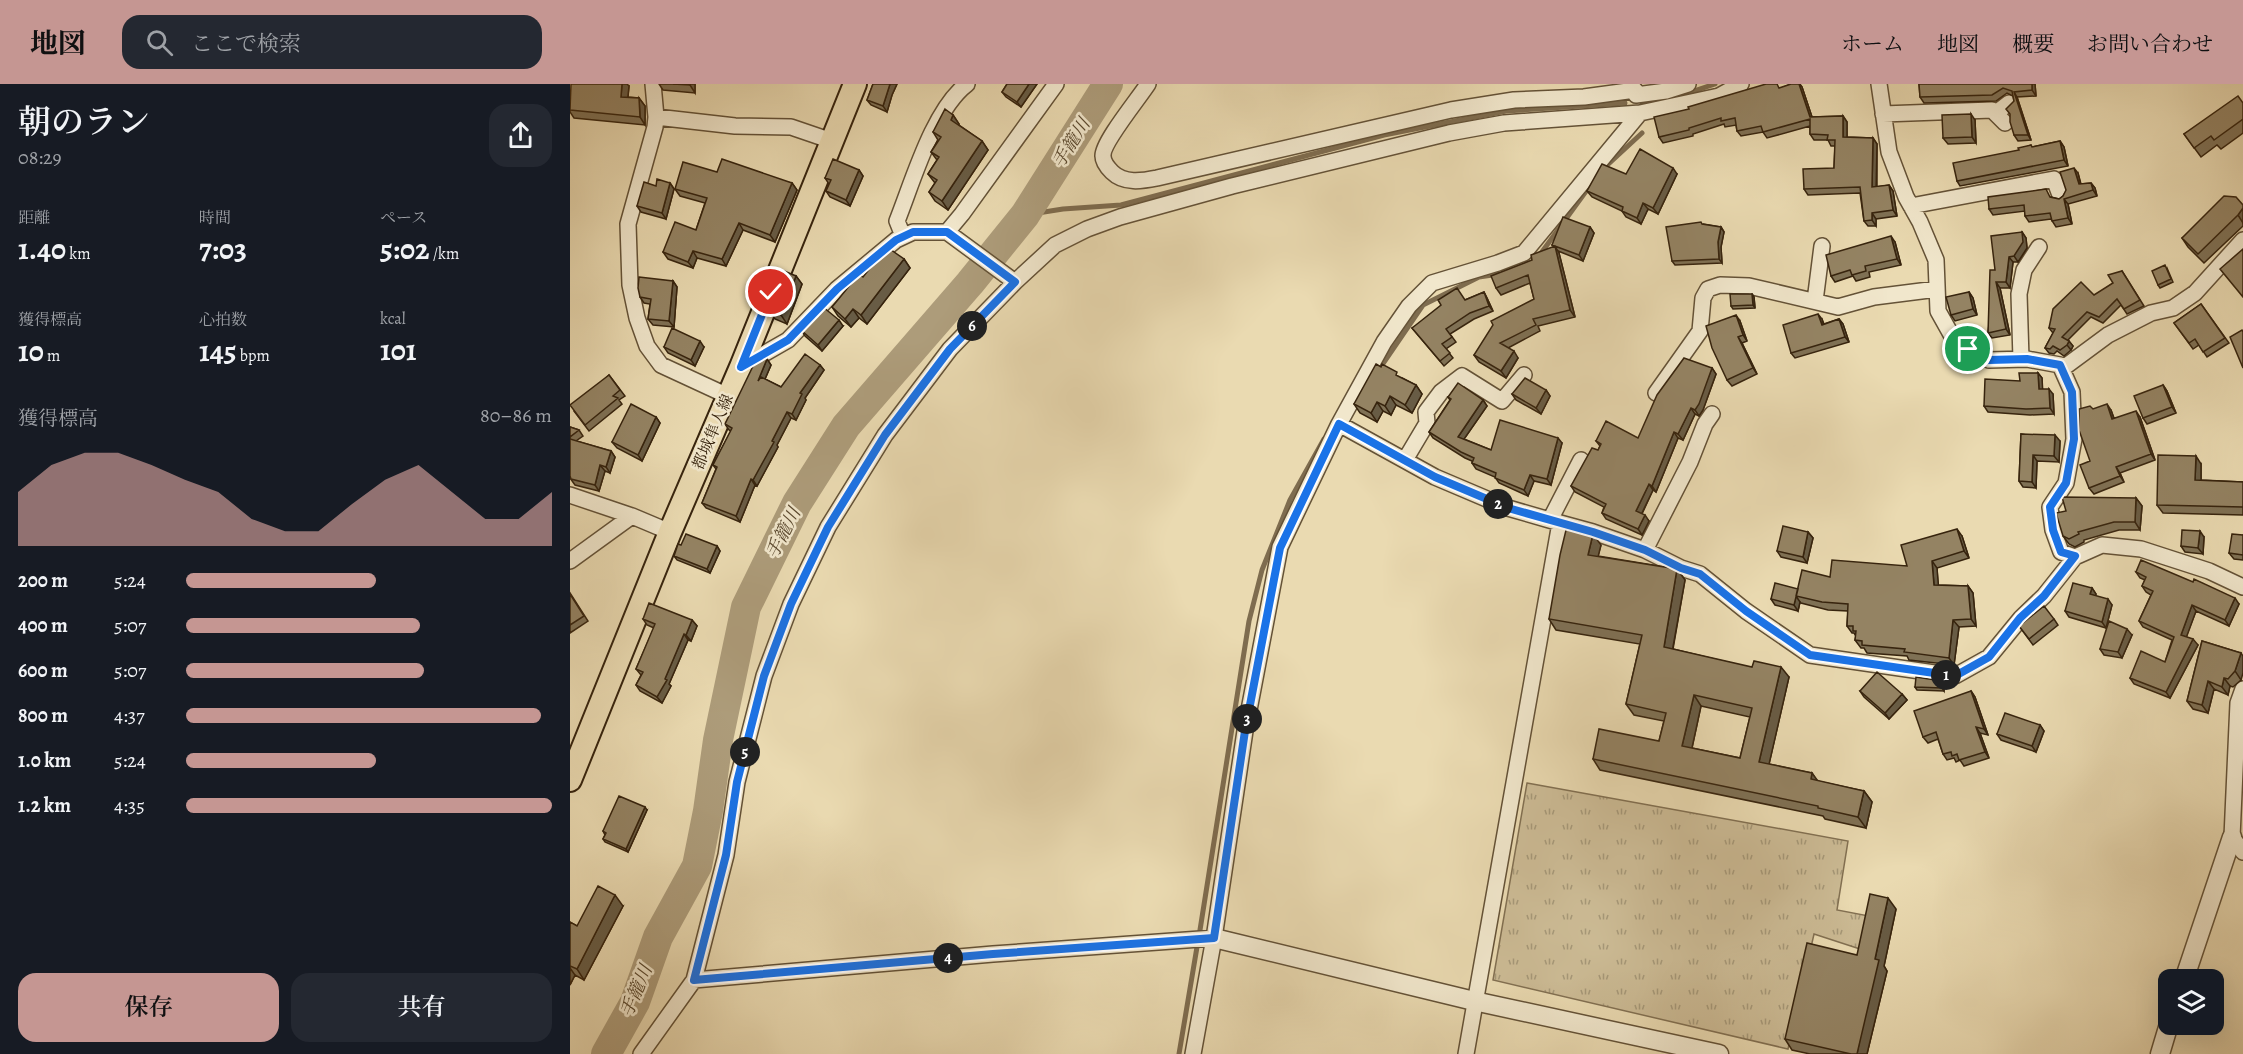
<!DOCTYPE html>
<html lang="ja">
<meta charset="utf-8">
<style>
body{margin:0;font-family:Alegreya,"Noto Serif JP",serif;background:#242831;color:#f1f3f6;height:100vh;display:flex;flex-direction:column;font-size:22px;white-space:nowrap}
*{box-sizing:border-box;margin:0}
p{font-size:20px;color:#9ea1a6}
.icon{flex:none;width:33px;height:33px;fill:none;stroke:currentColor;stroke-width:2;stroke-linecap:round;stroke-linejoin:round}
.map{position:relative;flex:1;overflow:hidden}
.panel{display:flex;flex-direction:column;background:#171b24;width:570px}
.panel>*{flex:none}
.tools{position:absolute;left:1588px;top:885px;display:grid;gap:12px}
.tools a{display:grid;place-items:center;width:66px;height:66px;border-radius:12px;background:#171b24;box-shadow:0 6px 24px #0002;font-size:30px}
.pin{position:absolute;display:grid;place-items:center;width:51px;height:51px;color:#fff;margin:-26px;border:3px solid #fff;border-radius:50%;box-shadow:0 2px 6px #0007}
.km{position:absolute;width:30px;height:30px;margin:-15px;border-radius:50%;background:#222;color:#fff;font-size:16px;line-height:30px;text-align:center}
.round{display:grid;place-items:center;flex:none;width:63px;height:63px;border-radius:18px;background:#242831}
.headline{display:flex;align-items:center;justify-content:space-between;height:102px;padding:0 18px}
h1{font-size:33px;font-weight:600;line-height:45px}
.stats{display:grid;grid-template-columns:repeat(3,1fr);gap:9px;height:102px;padding:6px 18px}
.stats div{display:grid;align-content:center}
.stats b{font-size:30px;font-weight:600}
.stats small{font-size:16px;font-weight:400}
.stats p{font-size:16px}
.chart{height:168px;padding:12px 18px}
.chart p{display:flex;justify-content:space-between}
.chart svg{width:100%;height:108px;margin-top:6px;fill:#c59692;opacity:.7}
.cta{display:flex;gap:12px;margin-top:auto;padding:12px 18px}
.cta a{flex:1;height:69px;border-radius:18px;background:#c59692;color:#111;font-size:24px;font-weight:600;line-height:69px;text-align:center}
.cta a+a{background:#242831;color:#f1f3f6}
ul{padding:0 18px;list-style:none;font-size:20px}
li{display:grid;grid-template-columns:96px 72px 1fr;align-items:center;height:45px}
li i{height:15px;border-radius:8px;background:#c59692}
header{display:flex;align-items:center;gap:36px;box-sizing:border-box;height:84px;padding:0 30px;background:#c59692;color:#111}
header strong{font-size:28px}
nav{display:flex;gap:33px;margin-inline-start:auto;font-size:21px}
.search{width:420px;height:54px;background:#242831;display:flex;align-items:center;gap:15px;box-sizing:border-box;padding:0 21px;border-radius:18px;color:#9ea1a6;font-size:22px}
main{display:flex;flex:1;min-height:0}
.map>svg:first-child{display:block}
.park{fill:url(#park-tufts);stroke:#827052;stroke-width:1.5}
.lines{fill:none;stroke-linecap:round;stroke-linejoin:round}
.stream{stroke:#7e6c4f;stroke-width:5}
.river{stroke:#ad9c7a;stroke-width:30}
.minor-casing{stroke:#645237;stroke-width:18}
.tertiary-casing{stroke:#645237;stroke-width:21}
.primary-casing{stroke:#37240e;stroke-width:26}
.minor{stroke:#f1e7cc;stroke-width:15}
.tertiary{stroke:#f1e7cc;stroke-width:18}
.primary{stroke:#eadab1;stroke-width:22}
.wall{fill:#7f7155;stroke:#37240e;stroke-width:1.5;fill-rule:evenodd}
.shaded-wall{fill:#685c45;stroke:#37240e;stroke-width:1.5}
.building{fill:#948363;stroke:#37240e;stroke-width:1.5;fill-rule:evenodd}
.route-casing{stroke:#fff;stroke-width:12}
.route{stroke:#1a73e8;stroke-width:8}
.labels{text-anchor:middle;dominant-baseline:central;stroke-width:5;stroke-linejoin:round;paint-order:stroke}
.street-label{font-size:16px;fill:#37240e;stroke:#f1e7cc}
.water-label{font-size:18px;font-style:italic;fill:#5a482e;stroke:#f1e7cc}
</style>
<header>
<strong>地図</strong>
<div class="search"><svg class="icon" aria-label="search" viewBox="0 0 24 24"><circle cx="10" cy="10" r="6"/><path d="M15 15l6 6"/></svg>ここで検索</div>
<nav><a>ホーム</a><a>地図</a><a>概要</a><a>お問い合わせ</a></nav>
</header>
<main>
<section class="panel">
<div class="headline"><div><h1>朝のラン</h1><p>08:29</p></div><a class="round"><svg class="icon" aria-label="share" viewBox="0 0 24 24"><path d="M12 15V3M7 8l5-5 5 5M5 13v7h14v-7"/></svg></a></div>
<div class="stats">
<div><p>距離</p><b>1.40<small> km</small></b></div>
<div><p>時間</p><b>7:03</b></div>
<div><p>ペース</p><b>5:02<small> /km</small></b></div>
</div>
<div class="stats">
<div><p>獲得標高</p><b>10<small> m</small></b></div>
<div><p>心拍数</p><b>145<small> bpm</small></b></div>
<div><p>kcal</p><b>101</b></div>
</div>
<div class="chart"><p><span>獲得標高</span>80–86 m</p>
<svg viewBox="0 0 160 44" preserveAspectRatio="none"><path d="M0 44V22L10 11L20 6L30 6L40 11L50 17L60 22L70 33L80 38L90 38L100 27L110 17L120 11L130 22L140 33L150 33L160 22V44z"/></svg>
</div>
<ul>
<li><b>200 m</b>5:24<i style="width:52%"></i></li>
<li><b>400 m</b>5:07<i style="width:64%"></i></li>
<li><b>600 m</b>5:07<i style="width:65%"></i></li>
<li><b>800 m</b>4:37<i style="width:97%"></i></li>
<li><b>1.0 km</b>5:24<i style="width:52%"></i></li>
<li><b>1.2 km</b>4:35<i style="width:100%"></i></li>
</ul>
<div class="cta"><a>保存</a><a>共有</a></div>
</section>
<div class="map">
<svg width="1673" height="970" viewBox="0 0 1673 970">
<defs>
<pattern id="park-tufts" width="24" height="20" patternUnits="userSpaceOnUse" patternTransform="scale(1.5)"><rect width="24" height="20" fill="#ccbb95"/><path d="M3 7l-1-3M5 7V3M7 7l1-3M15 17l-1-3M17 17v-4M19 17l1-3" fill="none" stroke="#a69878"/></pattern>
</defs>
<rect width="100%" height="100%" fill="#eadab1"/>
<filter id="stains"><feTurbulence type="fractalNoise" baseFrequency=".00333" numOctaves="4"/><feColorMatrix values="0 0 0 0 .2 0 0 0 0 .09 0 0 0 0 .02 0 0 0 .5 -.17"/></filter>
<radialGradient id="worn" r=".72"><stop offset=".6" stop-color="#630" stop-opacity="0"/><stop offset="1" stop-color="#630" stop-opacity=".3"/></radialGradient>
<!-- park -->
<path class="park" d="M957 699 1278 757 1267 826 1299 832 1293 866 1244 850 1218 965 923 896Z"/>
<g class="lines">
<!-- stream -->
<path class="stream" d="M1080 17 1100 15 1145 0
M1033 85 1072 49
M455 131 493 125 551 121 814 51 936 27 1055 19
M969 172 1022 99
M810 284 853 221 909 193 929 190
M630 846 679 537 692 486 720 416 754 355
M609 970 627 863"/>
<!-- river -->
<path class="river" d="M36 970 65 918 88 853 127 782 138 727 148 656 176 523 227 419 276 342 400 199 455 131 538 0"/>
<!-- minor casing -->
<g class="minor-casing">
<path id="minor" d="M83 0 86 33 85 43 58 140 60 201 67 234 77 262 91 281 158 312
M578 0C569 14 532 59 533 72 533 78 538 84 542 88 554 100 572 97 587 94L881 26 944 16 1014 13 1065 6
M1309 0 1319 68 1336 113 1350 138 1366 176 1368 227 1382 252 1398 265 1419 276 1457 275 1490 281 1502 308 1504 355 1496 399 1480 423 1483 446 1491 468 1505 473 1532 461 1571 465 1639 487 1673 503
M1066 11 1096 7 1118 0
M1426 29 1439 19
M1313 30 1422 26 1435 39
M86 33 165 42 221 43 262 57
M1341 122 1484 95 1490 111
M377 148 392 130 486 0
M333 152 327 137C343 97 363 26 397 0
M1245 217 1252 162
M1451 275 1449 210 1454 186 1469 163
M171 283 218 256 267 205 326 156 343 148H377L445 198
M1492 285 1538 251 1581 229 1603 224 1625 209 1673 156
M1086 309 1130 247 1133 214 1138 205 1150 201 1179 202 1268 223 1304 213 1367 205
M769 340 865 393 938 424 990 439 896 970
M835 376 857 339 856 328 871 308 892 292 932 317 954 291
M0 411 62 432 100 448
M980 436 1011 376
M990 439 1023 448 1075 466 1111 484 1130 490 1176 527 1240 571 1385 592 1419 573 1451 534 1474 512 1505 473
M1075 466 1120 378 1135 340 1142 330
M0 477 62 432
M1673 605 1668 619 1662 753 1673 768
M124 896 423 870 644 854
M71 970 124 896 156 771 167 698 194 592 221 520 258 443 315 351 380 265 445 198 485 161 517 145 550 133 662 102 879 49 934 39 1070 29 1149 12 1171 0
M623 970 644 854 675 647 710 463 769 340 814 258 839 222 862 199 928 179 954 169 1070 29"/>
</g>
<!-- tertiary casing -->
<g class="tertiary-casing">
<path id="tertiary" d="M644 854 904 917 1149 970
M1614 896 1662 753
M1590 970 1599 940"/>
</g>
<!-- primary casing -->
<g class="primary-casing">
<path id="primary" d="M0 696 100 448 171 283 285 0"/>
</g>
<!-- minor -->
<use href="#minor" class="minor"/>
<!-- tertiary -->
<use href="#tertiary" class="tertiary"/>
<!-- primary -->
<use href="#primary" class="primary"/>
</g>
<!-- wall -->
<path class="wall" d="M89 0H125V9L93 6Z
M303 0H327L322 11 317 28 301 21 297 16Z
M437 0H467L451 23 436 13 432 8Z
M1221 0H1230L1232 3 1242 33 1273 32 1277 38V53L1303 54 1307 60V103L1319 101 1323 107 1327 132 1306 135V142H1298L1294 137 1290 109 1238 111 1234 105 1264 84 1265 62H1261L1258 56H1244L1240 50V42L1197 54 1193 48 1171 52 1167 47 1166 41 1155 43 1154 40 1123 50V52L1093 59 1089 53Z
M1349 0H1465L1466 12 1447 13 1461 56 1448 57 1444 51V17L1443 12 1437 9 1426 17 1354 19 1350 13Z
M59 2 58 13 69 14 75 22V41L4 34 0 28V12Z
M1673 19V49L1651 65 1647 61 1631 73 1614 50Z
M383 31 389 40V41L412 57 418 66 378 126 365 117 359 108 365 99 358 90 367 76 361 68 368 56 363 48Z
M1405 36 1406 59 1378 60 1373 54Z
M1490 57 1494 63 1498 82 1390 102 1387 97 1449 66 1461 61 1462 63Z
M289 86 293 92 280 122 260 113 256 107 259 100 255 94Z
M147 88 222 99 227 106 205 158 173 146 156 182 127 174 123 184 98 175 93 168 126 146 135 119 110 112 105 105Z
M1508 89 1511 100 1521 99 1525 104 1527 112 1498 120 1502 140 1486 143 1481 135 1459 138 1455 132V127L1423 131 1419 125 1481 113 1489 115 1493 112Z
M1056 90H1107L1088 130 1078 125 1071 140 1056 133 1052 127 1022 113 1017 107Z
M100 99 104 105 96 135 71 128 67 122 86 102Z
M1673 121V142L1634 179 1618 163 1612 154Z
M1133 140 1151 143 1154 148 1151 163 1152 179 1105 181 1102 177Z
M1020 143 1024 149 1013 177 988 167 989 169 1005 233 968 242 970 247 938 264 948 274 936 294 909 278 904 271 964 215 960 199 931 211 926 204 962 176 984 163 982 161Z
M1452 148 1456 154 1457 164 1448 178H1443L1440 204H1430L1440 251 1422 254 1418 249 1425 186Z
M1325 158 1331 181 1299 188 1300 193 1286 197 1283 192 1265 198 1261 192Z
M334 175 340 184 297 240 289 234 281 243 268 232 262 223Z
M1597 184 1603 198 1590 204 1588 201Z
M1552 187 1574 222 1557 230 1551 221 1533 239 1521 233 1498 256 1503 262 1501 266 1494 272 1487 267 1484 270 1479 269 1475 264 1483 249 1479 244 1543 199Z
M226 192 232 200 217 240 205 235 199 226Z
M103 197 107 203 104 243 83 241 78 235 80 220 74 219 70 213Z
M914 208 917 214 923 227 904 235 880 250 886 258 876 265 883 274 874 282 842 244 895 216Z
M1399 208 1403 214 1407 231 1385 237 1381 231Z
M1182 210 1184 213 1185 224 1163 225 1161 222Z
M1631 220 1659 259 1637 273 1629 261 1623 265 1604 239Z
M1252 235 1254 240 1269 235 1273 240 1279 258 1225 274 1221 269Z
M1170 237 1177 257 1172 259 1187 290 1162 302 1157 296Z
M273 242 252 267 235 252 231 246Z
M94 263H134L125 282 98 269Z
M197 275 201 281 195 295 211 303 250 281 254 286 235 314 236 316 226 336 221 334 207 361 208 363 187 402 185 401 170 438 136 424 132 419 146 385 143 381 161 347 159 346 155 340Z
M1142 284 1146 290 1133 326 1129 332 1125 330 1113 356 1108 354 1086 408 1083 406 1072 430 1079 437 1072 451 1036 435 1032 429 1034 423 1005 408 1001 402 1028 366 1030 362 1026 357 1068 354Z
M1468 289 1472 294V305L1483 310 1484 330 1460 331 1418 328 1414 322 1450 297Z
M39 291 55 312 49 316 52 320 19 347 4 327Z
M832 294 846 301 852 310 842 329 826 321 821 331 813 327 807 338 790 329 784 320Z
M1593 301 1597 307 1606 329 1577 340 1573 334Z
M976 306 980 312 971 330 946 316 942 310Z
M878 313 913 316 917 322 894 355 921 366 992 359 981 401 964 397 958 412 929 399 925 393 906 385 902 379V377L895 374 863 354 859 348 880 316Z
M1523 325 1541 326 1544 334 1570 333 1585 376 1550 389 1554 398 1524 410 1519 404 1520 377Z
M86 333 90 339 72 377 47 364 42 358Z
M0 343 9 346 13 352 6 357 41 367 45 373 40 389 35 387 29 407 5 401 0 394Z
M1451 350 1490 357 1489 378 1467 377 1466 404 1453 403 1449 397Z
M1631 380V396L1673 398V431L1593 429 1587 421Z
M1566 414 1572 422 1570 446H1549L1514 456V458L1505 463 1499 460 1493 452Z
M1238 448 1243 454 1237 479 1211 473 1207 467Z
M1673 451V476L1664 475 1659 469Z
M1392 452 1399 474 1367 484 1368 501 1398 502 1403 509 1406 542 1389 543 1384 581 1339 576 1337 572 1297 569 1294 564H1291L1285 556 1286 552 1284 549H1282L1277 542 1278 527 1258 526 1231 519 1230 518 1228 527 1205 521 1201 515 1260 493 1337 482Z
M1634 453 1633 470 1615 468 1611 462Z
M111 461 147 462 150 467 140 489 107 476 104 472Z
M1031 461 1028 472 1107 485 1115 496 1103 565 1219 593 1199 680 1242 689 1247 697 1294 707 1302 718 1296 744 1255 735 1253 732 1030 686 1023 675 1089 657 1094 637 1064 631 1056 620 1070 560 986 546 979 535ZM1131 622 1180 633 1170 674 1122 664Z
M1566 488 1669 520 1659 542 1626 527 1616 553 1628 561 1600 614 1564 600 1560 594 1595 578 1602 556 1573 543 1569 537 1581 511 1576 508 1572 502 1575 496 1570 494Z
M1522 504 1526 510 1525 512 1542 521 1536 544 1499 533 1495 527Z
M0 509 18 537 0 549Z
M73 535 122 536 127 542 121 557 118 556 99 600 101 602 92 619 70 607 66 601 71 591 66 585 84 544 77 541Z
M1484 535 1488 541 1463 561 1449 542Z
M1562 551 1552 574 1534 571 1530 565Z
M1632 557 1671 569V596L1663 603 1660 602 1658 611 1644 605 1638 629 1623 625 1617 617Z
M1374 600V607L1347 606 1345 603Z
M1290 607 1332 610 1337 616 1319 635 1294 613Z
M1401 607 1405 613 1418 651 1410 649 1419 674 1394 682 1390 676 1386 678 1384 674 1377 676 1373 670 1368 655 1358 659 1353 653Z
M1470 641 1474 647 1466 668 1431 656 1427 650Z
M77 726 58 768 35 758 33 755 35 751 33 747Z
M53 822 14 896 5 891 0 901V838L7 842Z
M1326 825 1314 882 1317 887 1297 970H1240L1222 966 1215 955Z"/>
<!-- shaded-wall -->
<path class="shaded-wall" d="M52 0H57L59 2 57 21 51 13Z
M120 0H125V9L120 1Z
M320 0H327L322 11 317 28 313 22Z
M459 0H467L451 23 447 18Z
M1229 0 1232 3 1244 39 1240 33Z
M1462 0H1465L1466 12 1462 6Z
M1444 8 1447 13 1461 56 1458 51Z
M69 14 75 22V41L70 33Z
M1401 30 1405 36 1406 59 1402 53Z
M383 31 389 40 387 45 381 36Z
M1273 32 1277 38V59L1273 53Z
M1303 54 1307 60 1306 109 1302 103Z
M412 57 418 66 378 126 372 117Z
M1490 57 1494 63 1498 82 1494 76Z
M1103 84 1107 90 1088 130 1083 124Z
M1504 84 1508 89 1512 106 1509 100Z
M289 86 293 92 280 122 276 116Z
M100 99 104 105 96 135 92 129Z
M222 99 227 106 205 158 200 151Z
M1521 99 1525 104 1527 112 1523 106Z
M1319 101 1323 107 1327 132 1323 126Z
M1494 115 1498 120 1502 140 1498 134Z
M1073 119 1078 125 1071 140 1067 134Z
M1673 124V139L1668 131Z
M1302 129 1306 135V142L1302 136Z
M169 139 173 146 156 182 152 175Z
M1020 143 1024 149 1013 177 1009 171Z
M1151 143 1154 148 1151 163 1152 179 1149 175 1148 158Z
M1452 148 1456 154 1457 164 1448 178 1444 172Z
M1321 152 1325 158 1331 181 1327 175Z
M985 162 989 169 1005 233 1000 226Z
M123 167 127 174 123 184 118 178Z
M1439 173 1443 178 1440 204 1436 198Z
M334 175 340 184 297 240 291 231Z
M226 192 232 200 217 240 211 231Z
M103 197 107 203 104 243 99 237Z
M1426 198 1430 204 1440 251 1436 245Z
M914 208 917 214 923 227 919 222Z
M1399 208 1403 214 1407 231 1403 225Z
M1182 210 1184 213 1185 224 1183 221Z
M283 225 289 234 281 243 275 235Z
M1248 230 1252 235 1255 246 1252 241Z
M1166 231 1170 237 1177 257 1173 251Z
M1269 235 1273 240 1279 258 1275 253Z
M269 236 273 242 252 267 248 261Z
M1168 253 1172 259 1187 290 1183 284Z
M130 257 134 263 125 282 121 276Z
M1499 257 1503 262 1501 266 1497 261Z
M944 267 948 274 936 294 931 287Z
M197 275 201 281 192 302 188 297Z
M250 281 254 286 235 314 236 316 226 336 222 330 230 309Z
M1142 284 1146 290 1133 326 1129 332 1125 326Z
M1468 289 1472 294 1473 311 1469 305Z
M846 301 852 310 842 329 835 321Z
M1593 301 1597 307 1606 329 1602 323Z
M1479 305 1483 310 1484 330 1480 324Z
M976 306 980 312 971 330 966 324Z
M820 312 826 321 821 331 815 322Z
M913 316 917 322 892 358 888 353Z
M807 318 813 327 807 338 801 329Z
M1537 320 1541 326 1546 341 1542 335Z
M1121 324 1125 330 1113 356 1108 350Z
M1566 327 1570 333 1585 376 1581 370Z
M217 328 221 334 207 361 208 363 187 402 183 396 202 357Z
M86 333 90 339 72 377 68 371Z
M1104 348 1108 354 1086 408 1082 402Z
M1485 351 1490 357 1489 378 1484 372Z
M988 354 992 359 981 401 977 395Z
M41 367 45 373 40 389 36 383Z
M1463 371 1467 377 1466 404 1462 398Z
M1626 372 1631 380V405L1625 396Z
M30 381 35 387 29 407 25 401Z
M1546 383 1550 389 1554 398 1550 392Z
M960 391 964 397 958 412 954 406Z
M181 395 185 401 170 438 166 432Z
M1079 400 1083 406 1070 433 1066 427Z
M1566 414 1572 422 1570 446 1565 438Z
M1075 431 1079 437 1072 451 1068 445Z
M1387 445 1392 452 1399 474 1394 467Z
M1630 447 1634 453 1633 470 1628 464Z
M1238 448 1243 454 1237 479 1233 473Z
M1023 450 1031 461 1026 481 1018 471Z
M147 462 150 467 140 489 137 485Z
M1362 477 1367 484 1369 508 1364 501Z
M1107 485 1115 496 1101 574 1094 563Z
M1398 502 1403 509 1406 542 1401 535Z
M1522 504 1526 510 1524 516 1520 510Z
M1226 512 1230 518 1228 527 1224 521Z
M1665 514 1669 520 1659 542 1655 536Z
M1538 515 1542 521 1536 544 1532 538Z
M1622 521 1626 527 1615 557 1611 551Z
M122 536 127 542 121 557 116 551Z
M1383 536 1389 543 1384 581 1379 574Z
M1557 545 1562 551 1552 574 1548 568Z
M114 550 118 556 99 600 101 602 92 619 87 613Z
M1623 555 1628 561 1600 614 1596 608Z
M1671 569 1673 572V589L1671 596 1665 587Z
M1211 583 1219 593 1197 689 1189 678Z
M1654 594 1660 602 1658 611 1652 603Z
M1372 597 1374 600V607L1372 604Z
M1638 597 1644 605 1638 629 1632 621Z
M1401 607 1405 613 1418 651 1414 645Z
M1332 610 1337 616 1319 635 1315 629Z
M1124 611 1131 622 1120 673 1112 662Z
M1470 641 1474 647 1466 668 1462 662Z
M1406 643 1410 649 1419 674 1415 668Z
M1242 689 1250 700 1241 695Z
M1294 707 1302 718 1296 744 1288 733Z
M75 723 77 726 58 768 56 765Z
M45 811 53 822 14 896 7 885Z
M1318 814 1326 825 1314 882 1317 887 1297 970H1287L1305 875Z
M0 884 5 891 0 901Z"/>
<!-- building -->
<path class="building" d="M1 0H52L51 13 69 14 70 33 0 26Z
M103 0H120V1Z
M303 0H320L313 22 297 16Z
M437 0H459L447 18 432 8Z
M1196 0H1207L1209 4 1221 0H1229L1240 33 1273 32V53L1303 54 1302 103 1319 101 1323 126 1302 129V136L1294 137 1290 103 1234 105 1233 85 1264 84 1265 56H1257L1258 51 1240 50V35L1193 48 1191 42 1167 47 1165 34 1151 37V34L1119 44V46L1089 53 1084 33 1119 25 1118 23Z
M1349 0H1462V6L1444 8 1458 51H1444L1440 38V30L1436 25 1444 17 1442 7 1433 4 1422 11 1350 13Z
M1668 12 1673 19V35L1644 56 1641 52 1624 64 1614 50Z
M375 25 383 31 381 36 412 57 372 117 359 108 367 96 358 90 369 73 361 68 371 53 363 48Z
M1401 30 1402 53 1373 54 1372 31Z
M1490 57 1494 76 1387 97 1383 79 1449 66 1448 64 1461 61 1462 63Z
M1070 65 1103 84 1083 124 1073 119 1067 134 1052 127 1053 123 1017 107 1032 80 1056 90Z
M152 75 222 99 200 151 169 139 152 175 123 167 118 178 93 168 105 138 126 146 137 114 105 105 113 78 147 88Z
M263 75 289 86 276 116 256 107 261 96 255 94Z
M1504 84 1509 100 1521 99 1523 106 1494 115 1498 134 1482 137 1480 129 1455 132 1454 121 1419 125 1418 113 1476 105 1480 113 1489 115 1493 112 1496 106 1490 88Z
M87 95 100 99 92 129 67 122 74 98 86 102Z
M1654 112 1666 113 1673 121V124L1668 131 1628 170 1612 154Z
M993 133 1020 143 1009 171 982 161Z
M1131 138 1132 140 1151 143 1148 158 1149 175 1102 177 1096 143Z
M1452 148 1453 158 1444 172 1439 173 1436 198H1426L1436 245 1418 249 1420 186H1425L1421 152Z
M1321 152 1327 175 1295 182 1296 187 1282 191 1280 186 1261 192 1256 171Z
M985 162 1000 226 963 235 966 241 930 259 944 267 931 287 904 271 923 241 921 237 964 215 958 191 926 204 921 192 962 176 961 171Z
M317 163 334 175 291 231 283 225 275 235 262 223 289 190 293 193Z
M1673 165V213L1650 185Z
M1595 181 1601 195 1588 201 1582 187Z
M214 187 226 192 211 231 199 226Z
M1552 187 1570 216 1554 225 1547 215 1529 233 1517 228 1492 253 1499 257 1497 261 1490 266 1483 262 1480 265 1475 264 1485 245 1479 244 1483 225 1511 198 1524 211 1543 199 1538 191Z
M69 193 103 197 99 237 78 235 81 215 70 213 68 204Z
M887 204 895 216 914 208 919 222 900 229 876 245 882 253 872 260 880 269 870 277 842 244 871 221 868 216Z
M1399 208 1403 225 1381 231 1376 213Z
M1160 210H1182L1183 221 1161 222Z
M1631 220 1655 254 1633 268 1625 255 1619 259 1604 239Z
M253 223 269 236 248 261 231 246Z
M1248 230 1252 241 1269 235 1275 253 1221 269 1213 241Z
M1166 231 1173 251 1168 253 1183 284 1157 296 1142 264 1136 242Z
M102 244 130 257 121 276 94 263Z
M1672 246 1673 248V284L1660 253Z
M235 270 250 281 230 309 232 310 222 330 217 328 202 357 204 358 183 396 181 395 166 432 132 419 147 383 143 381 162 344 155 340 185 278 193 273 197 275 188 297 191 293 211 303Z
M1114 274 1142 284 1129 320 1125 326 1121 324 1108 350 1104 348 1082 402 1079 400 1066 427 1075 431 1068 445 1032 429 1036 420 1001 402 1022 364 1028 366 1031 360 1026 357 1036 337 1068 354 1087 311Z
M806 280 811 283 812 280 827 288 826 291 846 301 835 321 820 312 815 322 807 318 801 329 784 320Z
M1449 289H1468L1469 305H1479L1480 324 1456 325 1414 322 1415 295 1450 297Z
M39 291 50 306 43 312 48 314 15 341 0 321Z
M955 294 976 306 966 324 942 310Z
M888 299 913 316 888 353 921 366 930 336 988 354 977 395 960 391 954 406 925 394 926 389 902 379 904 374 891 368 859 348 881 315 878 313Z
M1593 301 1602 323 1573 334 1564 312Z
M61 320 86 333 68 371 42 358Z
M1537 320 1542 335 1566 327 1581 370 1546 383 1550 392 1519 404 1510 381 1520 377 1509 346V325L1520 322 1523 325Z
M0 343 9 346 0 353Z
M1451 350 1485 351 1484 372 1463 371 1462 398 1449 397Z
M0 355 41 367 36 383 30 381 25 401 1 395 0 392Z
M1588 371 1626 372 1625 396 1673 398V423L1587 421Z
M1492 413 1566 414 1565 438H1544L1508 448 1509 450 1499 455 1493 452 1486 429 1496 427Z
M997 442 1023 450 1018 471 1107 485 1094 563 1182 583 1184 577 1211 583 1189 678 1242 689 1241 695 1294 707 1288 733 1248 724V722L1023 675 1029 645 1089 657 1096 629 1056 620 1072 551 979 535 990 471ZM1124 611 1182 624 1170 674 1112 662Z
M1213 442 1238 448 1233 473 1207 467Z
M1387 445 1394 467 1362 477 1364 501 1398 502 1401 535 1383 536 1379 574 1334 568 1335 565 1292 561V557L1285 556 1286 547H1283V542H1277L1278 520 1252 518 1226 512 1232 486 1260 493 1262 476 1337 482 1331 461Z
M1612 446 1630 447 1628 464 1611 462Z
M116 450 147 462 137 485 104 472 108 460 111 461Z
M1662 450 1673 451V471L1659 469Z
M1571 476 1623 498 1624 495 1665 514 1655 536 1622 521 1611 551 1623 555 1596 608 1560 594 1571 567 1595 578 1604 553 1569 537 1583 507 1572 502 1576 493 1566 488Z
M1205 499 1228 505 1224 521 1201 515Z
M1503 499 1522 504 1520 510 1538 515 1532 538 1495 527Z
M0 510 14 532 0 541Z
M79 519 122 536 116 551 114 550 95 595 97 596 87 613 66 601 73 588 66 585 85 540 73 535Z
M1474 522 1484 535 1459 555 1449 542Z
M1539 537 1557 545 1548 568 1530 565Z
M1632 557 1671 569 1665 587 1658 595 1654 594 1652 603 1638 597 1632 621 1617 617Z
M1307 588 1332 610 1315 629 1290 607Z
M1346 593 1372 597V604L1345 603Z
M1401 607 1414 645 1406 643 1415 668 1389 676 1387 670 1382 672 1381 668 1373 670 1366 648 1353 653 1344 627Z
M1435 629 1470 641 1462 662 1427 650Z
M49 712 75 723 56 765 33 755 36 749 33 747Z
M28 802 45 811 7 885 0 882V838L7 842Z
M1300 810 1318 814 1305 875 1309 876 1287 970H1281L1215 955 1237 859 1287 871Z"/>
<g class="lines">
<!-- route casing -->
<g class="route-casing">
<path id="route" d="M201 208 171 283 218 256 267 205 326 156 343 148H377L445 198 380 265 315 351 258 443 221 520 194 592 167 698 156 771 124 896 423 870 644 854 675 647 710 464 769 340 865 393 938 424 1023 448 1075 466 1111 484 1130 490 1176 527 1240 571 1385 592 1419 573 1450 534 1474 512 1505 472 1491 468 1483 446 1480 423 1496 399 1504 355 1502 308 1490 281 1457 275 1419 276 1398 265"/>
</g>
<!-- route -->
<use href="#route" class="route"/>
</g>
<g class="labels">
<!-- street labels -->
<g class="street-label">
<text transform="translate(143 348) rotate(-67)">都城隼人線</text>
</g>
<!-- water labels -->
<g class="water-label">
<text transform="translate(501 59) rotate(-58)">手籠川</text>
<text transform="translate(213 449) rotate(-63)">手籠川</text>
<text transform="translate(66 907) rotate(-67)">手籠川</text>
</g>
</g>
<rect width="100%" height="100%" filter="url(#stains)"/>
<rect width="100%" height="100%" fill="url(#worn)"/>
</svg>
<div class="tools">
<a><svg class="icon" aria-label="layers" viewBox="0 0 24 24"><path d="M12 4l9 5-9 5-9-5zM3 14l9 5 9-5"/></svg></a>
</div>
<div class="pin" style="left:1398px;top:265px;background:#1e9e55"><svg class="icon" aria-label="arrive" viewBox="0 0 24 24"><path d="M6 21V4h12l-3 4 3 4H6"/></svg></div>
<div class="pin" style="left:201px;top:208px;background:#d93025"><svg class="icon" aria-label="check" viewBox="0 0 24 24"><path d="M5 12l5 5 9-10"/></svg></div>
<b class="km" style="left:1376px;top:591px">1</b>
<b class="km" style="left:928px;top:420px">2</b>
<b class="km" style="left:677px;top:635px">3</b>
<b class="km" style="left:378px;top:874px">4</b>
<b class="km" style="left:175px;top:668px">5</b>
<b class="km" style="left:402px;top:242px">6</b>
</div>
</main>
